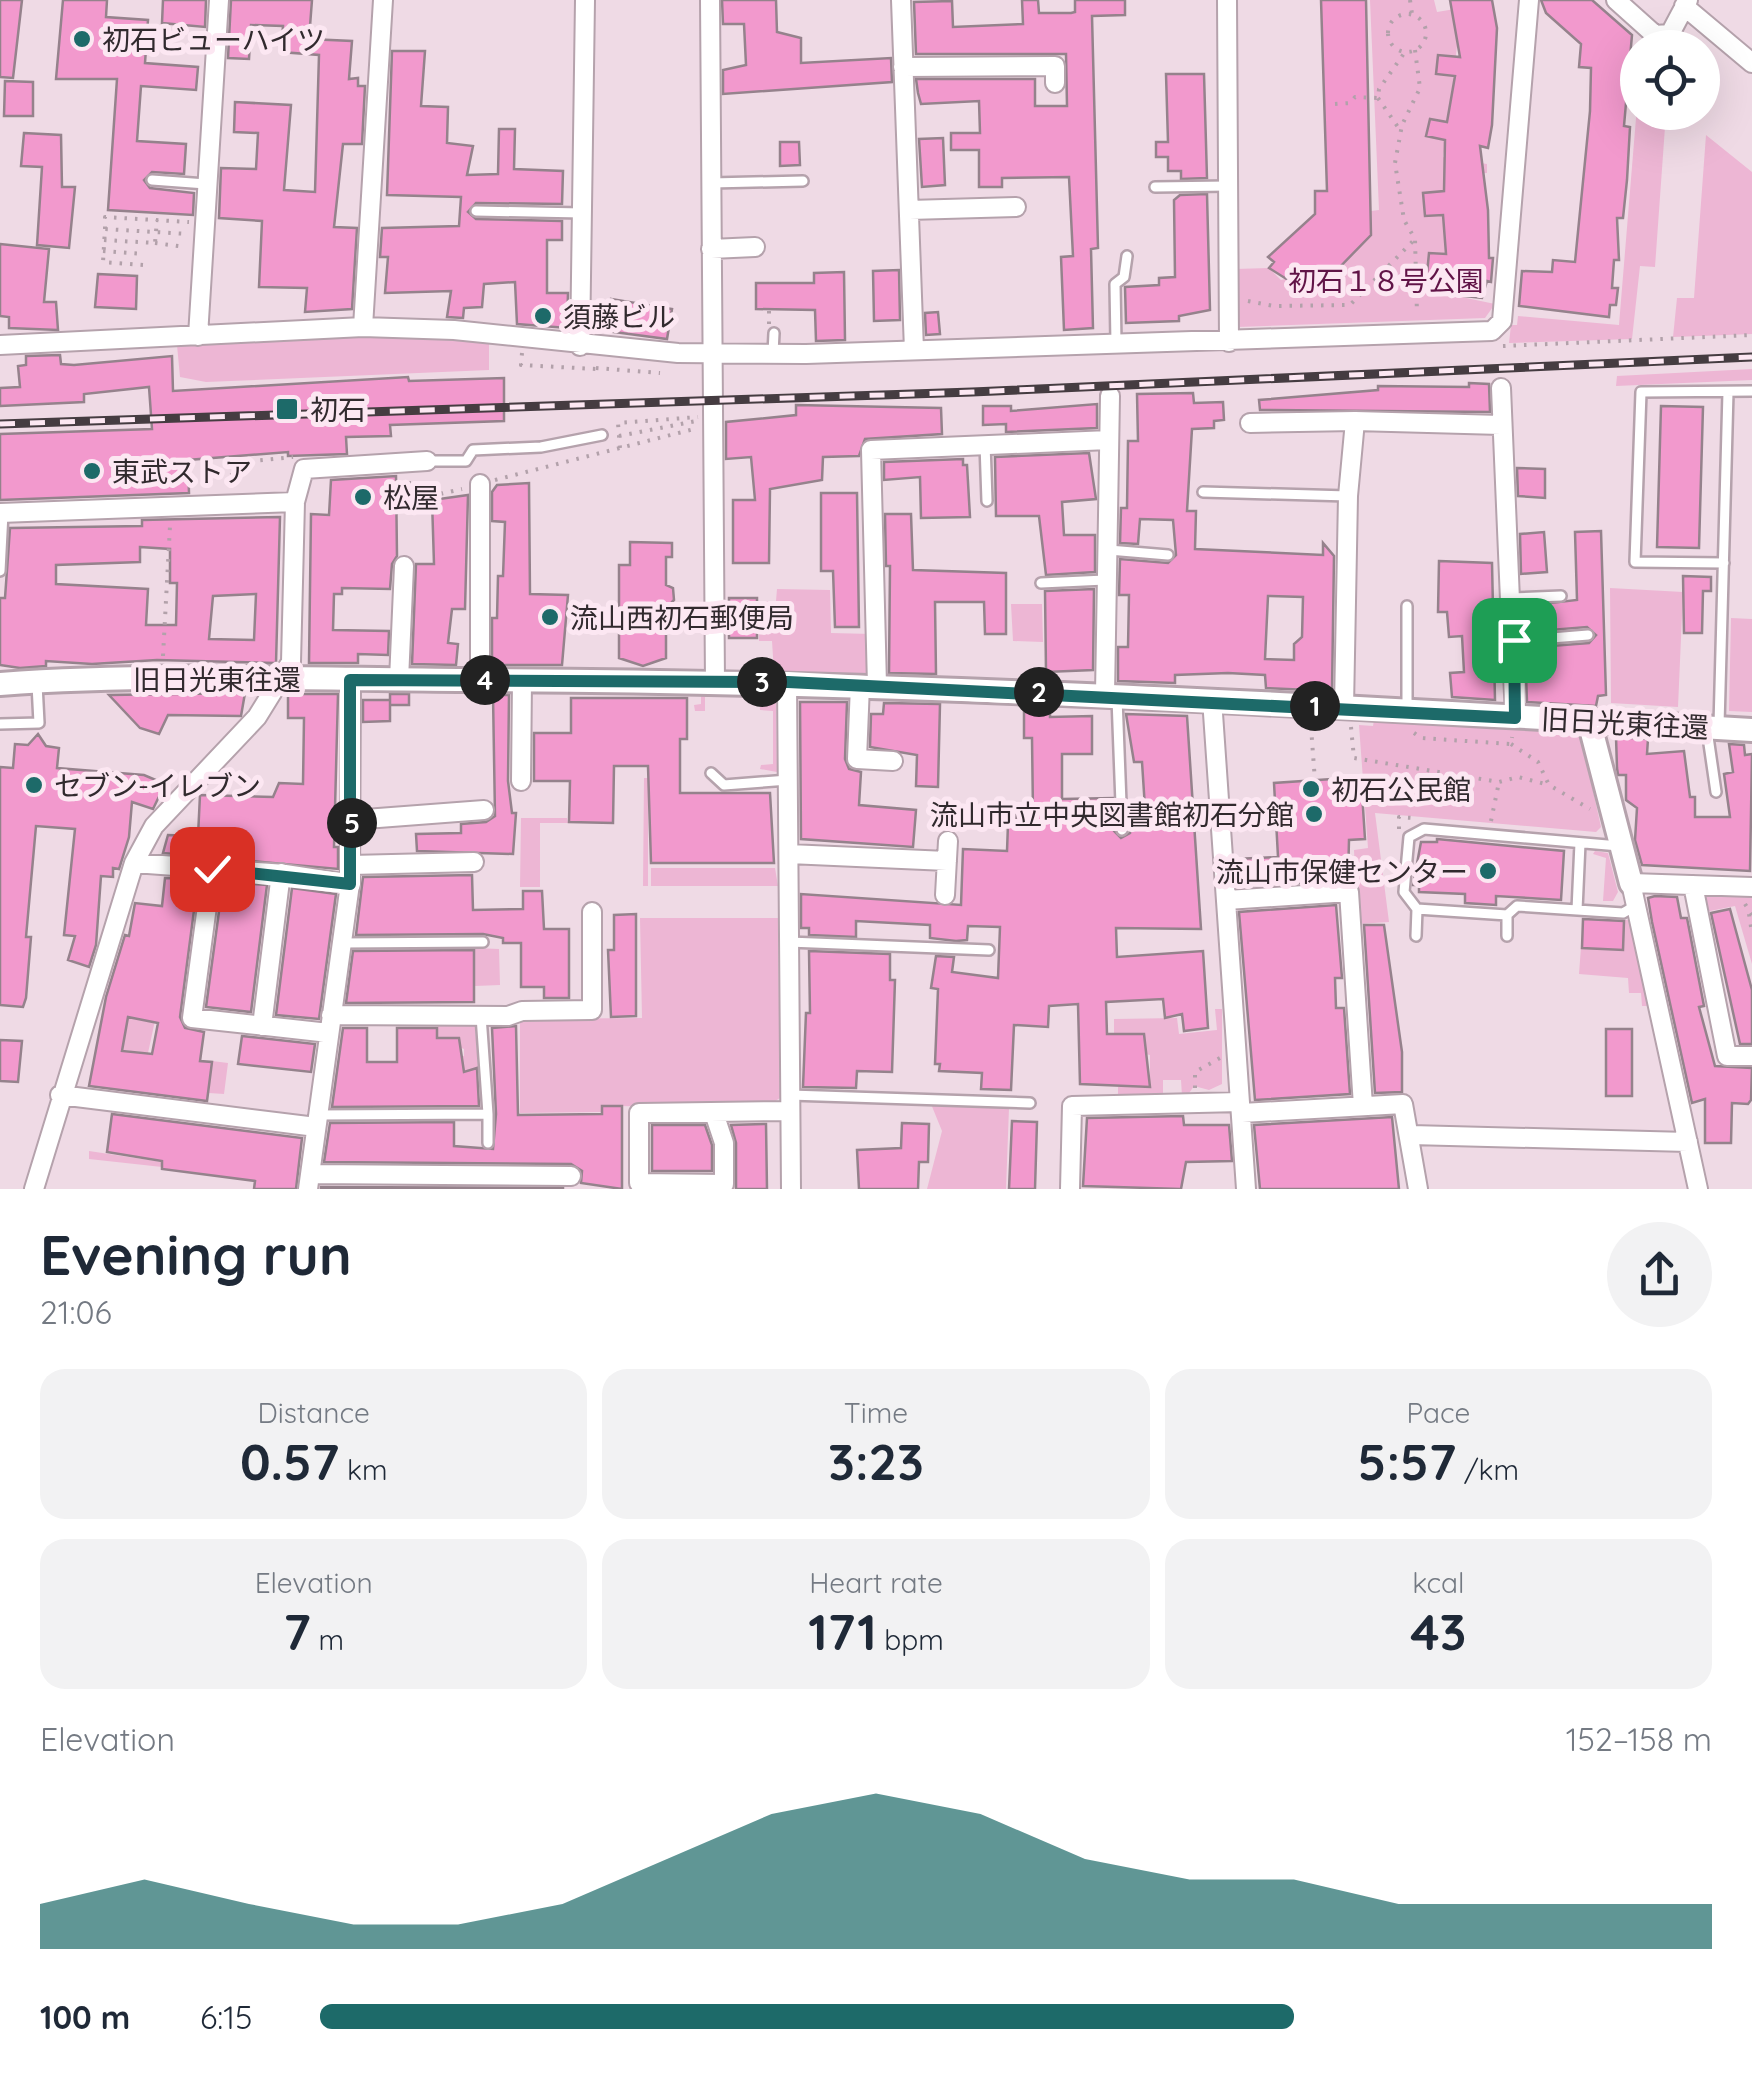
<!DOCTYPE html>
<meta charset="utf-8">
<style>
body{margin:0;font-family:Quicksand,"Noto Sans JP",sans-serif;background:#f2f2f3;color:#1f2937;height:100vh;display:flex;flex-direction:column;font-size:38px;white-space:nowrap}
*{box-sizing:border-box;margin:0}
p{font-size:32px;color:#747a83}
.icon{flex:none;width:55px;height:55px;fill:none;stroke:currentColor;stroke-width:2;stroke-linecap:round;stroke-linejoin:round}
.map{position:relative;height:1189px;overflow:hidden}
.panel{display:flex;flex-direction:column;background:#fff;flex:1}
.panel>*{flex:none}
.controls{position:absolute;left:1620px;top:30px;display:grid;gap:20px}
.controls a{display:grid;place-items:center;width:100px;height:100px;border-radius:50%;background:#fff;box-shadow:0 10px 40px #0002;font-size:50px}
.pin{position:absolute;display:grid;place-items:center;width:85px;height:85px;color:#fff;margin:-42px;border-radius:20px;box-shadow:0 5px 15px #0006}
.km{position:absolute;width:50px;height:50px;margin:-25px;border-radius:50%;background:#222;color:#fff;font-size:28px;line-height:50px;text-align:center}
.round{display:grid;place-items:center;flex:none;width:105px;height:105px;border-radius:52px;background:#f2f2f3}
.overview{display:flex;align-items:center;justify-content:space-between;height:170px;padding:0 40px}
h1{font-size:55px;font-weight:700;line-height:75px}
.stats{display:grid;grid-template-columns:repeat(3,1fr);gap:15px;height:170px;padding:10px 40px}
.stats div{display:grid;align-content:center;border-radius:25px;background:#f2f2f3;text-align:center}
.stats b{font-size:50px;font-weight:700}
.stats small{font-size:28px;font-weight:400}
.stats p{font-size:28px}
.chart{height:280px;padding:20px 40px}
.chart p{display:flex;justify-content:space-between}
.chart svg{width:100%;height:180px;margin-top:10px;fill:#1d6a69;opacity:.7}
ul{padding:0 40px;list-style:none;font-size:32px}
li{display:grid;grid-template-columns:160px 120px 1fr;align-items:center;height:75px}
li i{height:25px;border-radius:12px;background:#1d6a69}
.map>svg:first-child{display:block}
.green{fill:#edb6d4}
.building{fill:#f299cd;stroke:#95828c;stroke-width:2.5;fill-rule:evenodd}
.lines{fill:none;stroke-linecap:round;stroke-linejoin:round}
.service-casing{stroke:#b5a2ac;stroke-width:14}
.minor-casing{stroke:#b5a2ac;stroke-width:22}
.tertiary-casing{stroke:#b5a2ac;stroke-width:28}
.path{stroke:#b2a1aa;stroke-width:4;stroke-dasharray:2.5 8;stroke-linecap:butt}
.service{stroke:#fff;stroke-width:9}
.minor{stroke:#fff;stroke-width:18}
.tertiary{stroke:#fff;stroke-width:22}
.rail-casing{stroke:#453c41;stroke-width:9}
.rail{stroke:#fce7f2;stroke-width:5;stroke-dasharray:15;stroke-linecap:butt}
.route-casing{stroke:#fff;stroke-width:20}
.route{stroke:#1d6a69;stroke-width:12}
.poi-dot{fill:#1d6a69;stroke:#fce7f2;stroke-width:4}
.labels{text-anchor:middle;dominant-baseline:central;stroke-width:10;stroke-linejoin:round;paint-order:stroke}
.poi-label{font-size:28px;fill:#312a2e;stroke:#fce7f2;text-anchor:start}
.park-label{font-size:28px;fill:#611447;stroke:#fce7f2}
.street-label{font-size:28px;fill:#312a2e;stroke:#fce7f2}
</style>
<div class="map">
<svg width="1752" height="1189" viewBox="0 0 1752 1189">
<rect width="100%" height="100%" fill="#efdae5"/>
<!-- green -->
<path class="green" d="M1370 0H1434L1437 12 1455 9 1480 23 1496 20V33L1458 37 1455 64 1449 63V56L1438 55 1436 74 1454 76 1446 127 1430 119 1426 136 1446 138 1443 157 1487 164V173L1443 175 1445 200 1425 216 1443 213 1445 233 1489 229 1488 241 1446 242 1450 258 1429 253 1427 273 1449 268 1447 294 1495 304 1485 318 1238 327 1235 269 1269 268 1281 280 1308 273 1318 282 1330 269 1334 273 1371 235V211L1379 210Z
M1637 106 1638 112 1666 113 1655 267 1640 266 1632 339 1509 343 1511 325H1517L1518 316 1619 325Z
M1706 135 1752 172V334L1673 337 1677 298H1694Z
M361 334 489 343V370L206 382 180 377 177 345Z
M1752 369V380L1616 386 1617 376Z
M1610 588 1683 592 1678 707 1611 703Z
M777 589 830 590 831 633 872 634 868 674 774 672 772 641H759V602L776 601Z
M1011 604H1042L1043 642 1013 641Z
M1731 618 1752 619V712L1729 711Z
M701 692H768L776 702 777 772 760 769 761 765 773 764V711L760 710 759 696 705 697V711H695L694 705 701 704Z
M1374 720 1571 730 1582 740 1601 827 1596 832 1375 813 1389 922 1358 924 1354 850 1368 848 1359 725 1373 726Z
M644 778H648V886H643Z
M521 818H567L568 823H540V887H520Z
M1595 851 1608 853 1618 892 1613 901H1603L1606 858 1593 854Z
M651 868H775L778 886H651Z
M1708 893 1752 894V964L1735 906 1705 912 1703 899Z
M640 918H778L780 1098 766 1107 602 1106 601 1112 520 1113V1019L642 1018Z
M1624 920H1633L1647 1006H1642L1641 993H1629L1628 978 1579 974 1581 947 1623 950Z
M474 948 499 949 500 985 475 986Z
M159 1002 148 1053 123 1050 128 1017Z
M1215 1009H1222V1084L1209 1090 1194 1086 1187 1096H1182L1181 1080H1163V1097L1118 1098V1087H1150V1055L1145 1054 1144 1034H1114V1019L1177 1018 1179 1034 1217 1030Z
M438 1021 475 1025 478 1067 470 1070 473 1083H459V1056H464V1049L438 1038Z
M212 1061 228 1063 224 1094 209 1093Z
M931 1104 1009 1108 1006 1189H927L942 1131Z
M89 1151 162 1162V1167L89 1159Z"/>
<!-- building -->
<path class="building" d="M0 0H22L13 78 0 77Z
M63 0H107L106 17 148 20 145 63 198 67 196 90 141 86 137 141 186 144 184 174 152 172 144 180 150 188 194 193 193 215 108 210 117 79H56Z
M163 0H206L205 27 162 23Z
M231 0H312L309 39 352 41 349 79 358 78V86H365L362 144H343L334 227 357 228 352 309 305 312 307 288 259 287 262 221 219 218 221 168 256 169 258 133 234 132 235 102 291 105 284 190 315 192 319 55 281 52 283 26 251 25 249 59 228 58Z
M722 0H776L777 32 801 38V63L891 58 892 82 723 94V70L746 65 744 24H723Z
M1022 0H1038L1039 13H1071L1075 12V0H1125V15L1092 16 1098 248 1091 249 1093 328 1064 330 1061 257 1073 256 1069 177 1002 178V187H979V150H951V133H980L979 101 921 104 918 93 916 79H1035V106H1067L1066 54H916L914 2 952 1 953 27 1023 24Z
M1321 0H1366L1371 235 1334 273 1330 269 1317 282 1308 273 1296 285 1269 268 1274 262 1268 257 1315 214V191H1327Z
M1450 0H1492L1497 28 1492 125 1488 148 1480 146 1488 210 1489 258H1493L1491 282 1487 281 1482 298 1446 294 1448 275 1427 274 1429 253 1446 254 1443 215 1425 216 1423 193 1444 191 1445 140 1426 136 1430 119 1447 122 1455 76 1436 74 1438 55 1460 57Z
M1541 0H1592L1632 35 1624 126 1630 127 1627 180 1623 218H1617L1619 260H1614L1612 288H1618L1616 305H1610L1609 317 1519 306 1522 271 1552 272 1553 260 1575 262 1590 111 1591 68 1579 67 1581 44 1546 13Z
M392 51H425L421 106 448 107 447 143 473 146 467 175 498 174 499 129H515L514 169 563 171 562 204 476 203 468 212 476 219 562 221V240H547V293H568L567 328 517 324 515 282 484 284 482 307 464 308 463 318 447 317 451 291 385 293 388 257H380L382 228 459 226 461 197 387 195Z
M1166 74H1204L1207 178 1181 179V171H1168V157H1156V142H1168Z
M5 81 33 82V116H4Z
M24 133 61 135 62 187H75L69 248 37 245 42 167 21 166Z
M943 138 945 185 922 187 919 139Z
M780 142H799L800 165 780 166Z
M1207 194 1210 310 1179 316V321L1126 323 1125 287 1159 285V278L1175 277 1174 200 1180 195Z
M0 244 49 249 44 302H56L58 330 9 328V317L0 316Z
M899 270 900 320 874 321 873 271Z
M844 272 845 340 816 341 815 310 756 309V283H814V273Z
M98 274 137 276 136 309 95 307Z
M611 299 672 309 667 339 606 331Z
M938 312 940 334 926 335 925 313Z
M60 355 61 364 74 365 172 356 173 391 408 377 409 381 504 378V421L390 425 391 436 346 437 347 454 288 456V452L188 460 189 493 0 500V434L152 429 149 387 84 394V402L0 406V388L20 387 18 366 26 365V356Z
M1469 383 1489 384 1490 412 1260 410 1259 400 1378 390V386L1469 387Z
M1193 393 1194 403 1223 402 1224 420 1214 421V428L1192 429 1187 511H1196L1195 549 1323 555V543L1334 556 1332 691 1266 688 1265 675 1228 673 1175 675V683L1118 681V647H1128L1129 595H1119L1120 559 1168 563 1176 555 1173 520 1140 519 1138 544 1120 543 1121 508H1127L1128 441H1138L1137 394ZM1268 596 1303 597 1302 637 1294 644V660L1265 659Z
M1097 404V428L1006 432V424L983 425V406H1011V411Z
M796 405 941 408 942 434 865 439 859 456 823 457 822 480 770 489 769 563H733V500H755L751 457 726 459V422L796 415Z
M1661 406 1703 407 1699 548 1657 547Z
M1089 453 1096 499 1062 502 1064 535H1095V572L1046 575 1039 516H996L995 457Z
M963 459V465H967L970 517 921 518 920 477 884 480V462Z
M1517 468 1545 469V498L1518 496Z
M396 476 397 556 392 564 390 589 342 588V594H334L333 630 389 631 388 655 358 654V663H309L311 514 329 515 331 480Z
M529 483 530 594 568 595 562 665H492V618H497L498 576H503L505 522 492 521V492L497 485Z
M821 493H857L859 627H835L833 571H821Z
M468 495 465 609H452L448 643 458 644 456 665 412 664 416 564H434L432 500Z
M885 514H911L913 570 1006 573V634H985L984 602H935L936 674 889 673 890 566H886Z
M280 517 276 663 157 660 92 664 46 661V666L20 668 0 665V598H5L10 528 142 526V520ZM140 547 170 549V583H177L176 625H146L148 589 56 584V565L140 562ZM256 594 254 640 209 639 213 596Z
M1601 531 1606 695 1598 696 1596 706 1527 702 1525 648 1589 643 1596 635 1587 627 1526 632 1523 606 1577 600 1575 532Z
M1544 532 1547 572 1521 574 1520 534Z
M630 542 672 543V557H666V585L673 588 674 600 666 608V658L643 666 619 658V565H630Z
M1439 561 1492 563 1495 700 1452 697 1450 673 1464 672 1462 636 1449 637 1447 612H1438Z
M1683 576 1711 577V591H1703L1702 633H1684Z
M1094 589 1093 670 1046 672 1045 591Z
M729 598H757V638H729Z
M245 693 241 716 168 715 159 734 140 728 109 695Z
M288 694H338L334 847H338V869L163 853 168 835 198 836 200 795 273 797 279 783 303 784 304 718H288Z
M390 694H409V705H390Z
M493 695H509L508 781 512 813H516L513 854 417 851 416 834 461 833V824L486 822 495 816Z
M571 698H687V739H680V793H770L774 863H651L648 766H614L613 823 569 822 570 781H534V733H571Z
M363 700H390V721L363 722Z
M800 702H847L845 759 849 769 861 772 859 805 916 810 913 847 801 839Z
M884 703 940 704 938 787 916 786 917 755 870 747 871 714H883Z
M1024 708 1050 709V717L1092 716V754H1062V799L1113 798 1114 831 1121 838 1130 833 1129 810 1145 808 1142 762H1134L1126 714 1187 716 1201 929 1116 928 1117 957 1203 951 1208 1028 1184 1031 1182 1014 1165 1018 1163 999 1106 1002 1107 1034H1144L1150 1087 1080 1084 1078 1004 1049 1006 1048 1027 1014 1025 1011 1090 981 1089 982 1073 939 1071 940 1064H935L938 989 931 988 936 956 954 957 952 972 998 978 1000 927 968 926 967 940 956 941 930 938V925L856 921V937L809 935V928H801V894L961 905 963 849 1007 851 1008 824H1016L1017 812H1033L1032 738H1024Z
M38 734 46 746 59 748 57 768 144 775 165 784 153 809 132 802 129 837 119 869 113 868V877L101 876 96 945 89 967 68 960 75 936 64 935 75 829 36 826 26 937H31L26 998 23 1007 0 1005V767L13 768 15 744 28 745Z
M1616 737 1648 739 1647 754 1684 751 1690 797H1695V817H1730L1724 774 1733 772 1729 744 1744 745 1745 755 1752 754 1750 871 1642 865 1635 840 1637 808 1626 800V775H1618L1617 768Z
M1361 777 1365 839 1349 840 1348 880 1242 886 1236 859 1278 857 1274 783Z
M1437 839 1564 851 1561 900 1496 896V905L1465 903V894L1419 892V885H1413L1421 842H1437Z
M472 875 473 910 523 909V891H542L544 929H569V998H544V987H521V943H503V938L483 934 356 935 363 877Z
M165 878 198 880 180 1017 185 1028 204 1032 200 1061 212 1062 207 1101 89 1086 106 997 125 935 129 936 135 903 162 906ZM128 1017 158 1023 152 1054 122 1051Z
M223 882 267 885 251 1012 206 1007Z
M292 888 336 894 319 1019 276 1015Z
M1655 896 1677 897 1681 918H1687L1704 1006 1699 1007 1715 1066 1752 1068 1751 1100 1748 1104 1732 1103 1731 1143H1705V1099L1692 1103 1652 922 1648 898Z
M1336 905 1342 978H1335L1336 1008H1344L1350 1094 1255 1100 1239 912Z
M1730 909 1752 990V1044H1740L1711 913Z
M636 914V1016L611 1017 608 950H614V915Z
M1583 919 1624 921 1623 950 1582 948Z
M1364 925H1384L1402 1052V1092L1375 1093Z
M474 950V1002L346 1003 353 951Z
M809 951 890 954V980H895L892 1072 857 1071 856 1088 803 1087 806 1013H810Z
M516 1026 518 1115 602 1114V1106H622V1189L581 1183 582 1171 571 1164 324 1162 330 1123 454 1122V1146L493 1149 496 1114 492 1028Z
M343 1028H367V1062H397V1028H437V1038H459L464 1072 477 1068 479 1106 332 1107Z
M1606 1029H1632V1096H1606Z
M242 1036 315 1044 311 1072 238 1064Z
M0 1040 22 1041 18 1082 0 1081Z
M112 1114 302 1138 296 1189H254L255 1181 162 1169V1161L107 1152Z
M1183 1116 1184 1125H1229L1232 1161 1186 1162 1181 1189 1083 1186 1087 1118Z
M1392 1117 1399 1189H1260L1254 1125Z
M1012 1121 1037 1122 1035 1189H1009Z
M902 1123 929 1124 928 1162H919L918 1189H859L857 1150 901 1148Z
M766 1124 767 1189H736V1143L731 1125Z
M652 1125H705L712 1145V1171H652Z
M321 1187 563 1188V1189H321Z"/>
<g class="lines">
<!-- service casing -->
<g class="service-casing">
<path id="service" d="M152 180 206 184
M711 183 803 181
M1155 187 1228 186
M476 211 582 213
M1116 343 1115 284 1124 277 1127 256
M773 353 774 333
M985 444 987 501
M428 461H466L473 450 541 447 602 435
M1203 492 1348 496
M1109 550 1168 555
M1724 563 1635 562 1641 392 1752 391
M0 571 3 513
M1041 583 1105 580
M1512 598 1561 596
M1407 606V708
M1514 641 1588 635
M1117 698 1122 830
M0 724 39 723 37 684
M1719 725 1728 392
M1707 730 1716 792
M711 773 724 785 788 780
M1619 846 1424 829 1409 837 1404 892 1417 909 1507 915 1517 906 1623 913 1635 906
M1577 910 1580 843
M1416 936 1417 909
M1507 936V915
M789 942 989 950
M342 943 483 942
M790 1095 1030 1103
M318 1115 488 1114 481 1016
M488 1143V1114"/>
</g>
<!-- minor casing -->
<g class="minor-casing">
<path id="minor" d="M710 0 715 682
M901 0 914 350
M1227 0 1229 342
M1616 0 1655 35 1670 34 1688 0
M1684 6 1752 63
M903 67 1055 66V83
M909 210 1016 207
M711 249 755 247
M363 327 383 0
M198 336 219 0
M0 345 363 327 454 330 678 353 806 354 1492 331 1502 321 1529 0
M580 346 585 0
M1501 388 1515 718
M1250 423 1355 421
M0 513 295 502
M399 680 404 566
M480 680V484
M787 682 791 1189
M860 685 857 759 893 761
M877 685 871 450 1109 440
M1105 694 1110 396
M1212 699 1246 1189
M1344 707 1348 496 1355 421 1501 425
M521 781 522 680
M352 820 484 810
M789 854 947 861
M134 863 285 874 350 884
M351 865 474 862
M212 869 192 1018 329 1033
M1693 885 1727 1056H1752
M945 895 948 841
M1227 900 1349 892 1363 1106
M331 1015 508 1016 522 1011 592 1010V912
M262 1026 281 873
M60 1095 316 1127
M714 1113 724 1143V1184L639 1183V1113L790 1111
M1242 1113 1403 1104 1418 1189
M1411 1135 1688 1142
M310 1174 571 1176
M34 1189 134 863 154 826 257 717 291 662 295 502 304 469 427 461
M308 1189 350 884 351 680
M1070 1189 1072 1106 1240 1102
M1698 1189 1631 883 1752 887"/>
</g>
<!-- tertiary casing -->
<g class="tertiary-casing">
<path id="tertiary" d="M0 684C155 673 311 679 467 680 896 681 1324 705 1752 730
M1589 721 1631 883"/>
</g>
<!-- path -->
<path class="path" d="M1410 0 1412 14
M1388 33a19 19 0 1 1 38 0a19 19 0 1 1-38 0Z
M1415 50 1420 88 1402 125 1395 163 1404 220 1415 239 1417 314
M1378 98 1400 130
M1335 104 1350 103 1355 97 1378 98 1379 89 1405 52
M105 229V217L189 222
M104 240 155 243 157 220
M155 243 185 247
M103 251 144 254
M143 265 103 262 105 229 188 234
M1248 301 1274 306 1350 305 1415 239
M769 324V309
M1503 346 1752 335
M522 353 521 365 596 369
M596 368 660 373
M619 436 696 421
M620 448 618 423 698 417
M495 480 694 429
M409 481V501L462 489
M233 486 231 463 293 457
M163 656 170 526
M1311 727 1315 781
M1351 727 1354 758 1499 782 1518 777 1549 785
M1414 733 1421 738 1511 744 1512 737
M1511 744 1538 762 1549 785 1590 809
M1491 821 1499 782
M1240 822 1253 821
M1399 829V817L1413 818
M1745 904 1752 915
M1749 914 1752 933
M1195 1088V1072L1220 1058"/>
<!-- service -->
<use href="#service" class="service"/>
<!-- minor -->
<use href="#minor" class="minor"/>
<!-- tertiary -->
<use href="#tertiary" class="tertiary"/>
<!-- rail casing -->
<g class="rail-casing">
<path id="rail" d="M0 424 972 392 1752 357"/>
</g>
<!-- rail -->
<use href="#rail" class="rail"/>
</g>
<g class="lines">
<!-- route casing -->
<g class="route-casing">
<path id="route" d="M212 869 350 884V680L788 682 1515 718 1514 640"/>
</g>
<!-- route -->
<use href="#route" class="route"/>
</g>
<!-- markers -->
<g class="poi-dot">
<circle cx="82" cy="39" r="10"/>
<circle cx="543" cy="316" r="10"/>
<rect x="275" y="397" width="24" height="24" rx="5"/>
<circle cx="92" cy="471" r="10"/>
<circle cx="363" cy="497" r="10"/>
<circle cx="550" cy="617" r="10"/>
<circle cx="34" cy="785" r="10"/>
<circle cx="1311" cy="789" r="10"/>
<circle cx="1314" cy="814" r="10"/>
<circle cx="1488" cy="871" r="10"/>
</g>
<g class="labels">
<!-- poi labels -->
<g class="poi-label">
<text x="102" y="39">初石ビューハイツ</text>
<text x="563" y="316">須藤ビル</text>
<text x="310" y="409">初石</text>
<text x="112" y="471">東武ストア</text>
<text x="383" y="497">松屋</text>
<text x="570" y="617">流山西初石郵便局</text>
<text x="54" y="785">セブン-イレブン</text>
<text x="1331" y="789">初石公民館</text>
<text x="1294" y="814" text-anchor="end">流山市立中央図書館初石分館</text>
<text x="1468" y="871" text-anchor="end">流山市保健センター</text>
</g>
<!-- park labels -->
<g class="park-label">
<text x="1386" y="280">初石１８号公園</text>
</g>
<!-- street labels -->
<g class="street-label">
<text x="217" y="679">旧日光東往還</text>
<text transform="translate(1625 723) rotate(3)">旧日光東往還</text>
</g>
</g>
</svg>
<div class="controls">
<a><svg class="icon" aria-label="locate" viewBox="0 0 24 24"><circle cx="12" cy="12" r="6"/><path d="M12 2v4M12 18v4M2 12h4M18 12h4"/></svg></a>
</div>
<div class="pin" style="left:1514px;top:640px;background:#1e9e55"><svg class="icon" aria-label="arrive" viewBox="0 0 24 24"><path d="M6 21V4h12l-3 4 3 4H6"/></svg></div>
<div class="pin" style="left:212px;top:869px;background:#d93025"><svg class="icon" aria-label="check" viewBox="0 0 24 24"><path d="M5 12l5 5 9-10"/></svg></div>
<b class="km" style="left:1315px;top:706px">1</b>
<b class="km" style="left:1039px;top:692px">2</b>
<b class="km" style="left:762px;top:682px">3</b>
<b class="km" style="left:485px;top:680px">4</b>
<b class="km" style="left:352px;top:823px">5</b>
</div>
<section class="panel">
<div class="overview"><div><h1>Evening run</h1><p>21:06</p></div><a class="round"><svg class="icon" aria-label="share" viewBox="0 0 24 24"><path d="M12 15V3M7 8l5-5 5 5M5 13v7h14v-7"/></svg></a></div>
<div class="stats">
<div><p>Distance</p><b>0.57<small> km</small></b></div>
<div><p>Time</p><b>3:23</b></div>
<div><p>Pace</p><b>5:57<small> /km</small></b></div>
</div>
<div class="stats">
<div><p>Elevation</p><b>7<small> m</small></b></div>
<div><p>Heart rate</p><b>171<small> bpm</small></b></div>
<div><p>kcal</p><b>43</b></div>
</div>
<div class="chart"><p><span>Elevation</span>152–158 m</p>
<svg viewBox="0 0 160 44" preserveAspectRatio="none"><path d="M0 44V33L10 27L20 33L30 38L40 38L50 33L60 22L70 11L80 6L90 11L100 22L110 27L120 27L130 33L140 33L150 33L160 33V44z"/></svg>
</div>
<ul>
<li><b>100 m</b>6:15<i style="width:70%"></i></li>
</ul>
</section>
